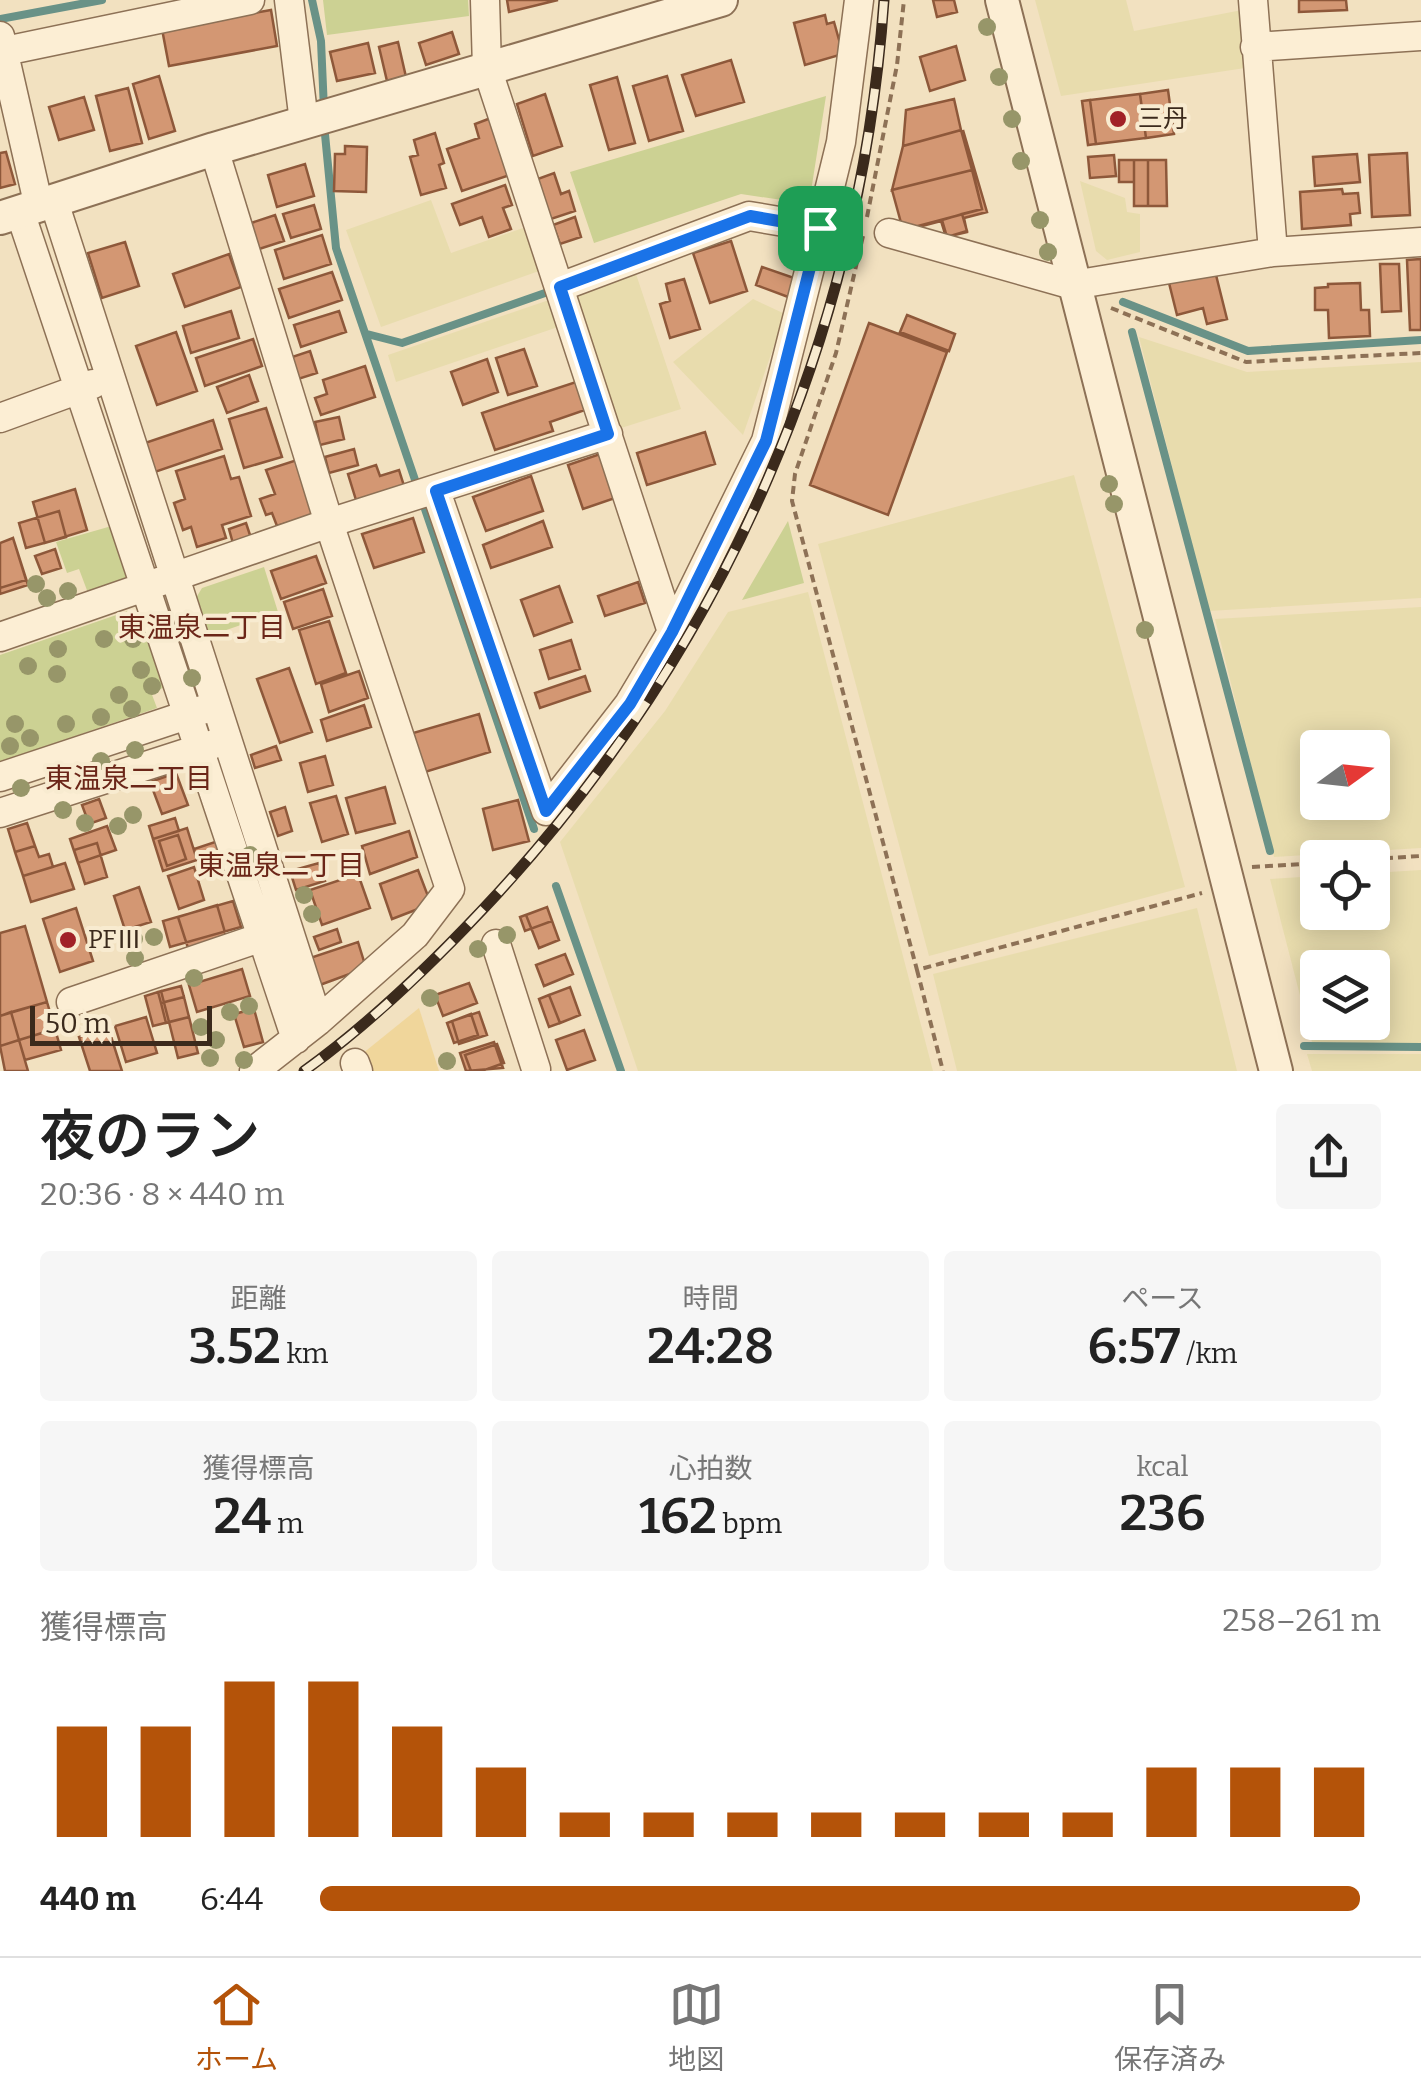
<!DOCTYPE html>
<html lang="ja">
<meta charset="utf-8">
<style>
body{margin:0;font-family:Bitter,"Noto Sans JP",serif;background:#f6f6f6;color:#222;height:100vh;display:flex;flex-direction:column;font-size:38px;white-space:nowrap}
*{box-sizing:border-box;margin:0}
p{font-size:32px;color:#767676}
.icon{flex:none;width:55px;height:55px;fill:none;stroke:currentColor;stroke-width:2;stroke-linecap:round;stroke-linejoin:round}
.map{position:relative;height:1071px;overflow:hidden}
.panel{display:flex;flex-direction:column;background:#fff;flex:1}
.panel>*{flex:none}
.needle{width:65px;rotate:75deg}
.tools{position:absolute;left:1300px;top:730px;display:grid;gap:20px}
.tools a{display:grid;place-items:center;width:90px;height:90px;border-radius:10px;background:#fff;box-shadow:0 5px 25px #0003;font-size:50px}
.scale{position:absolute;left:30px;bottom:25px;width:182px;box-sizing:border-box;padding-left:10px;border:5px solid #3b2a1c;border-top:0;font-size:28px;line-height:35px;white-space:nowrap;color:#3b2a1c;-webkit-text-stroke:8px #f8ebd0;paint-order:stroke}
.pin{position:absolute;display:grid;place-items:center;width:85px;height:85px;color:#fff;margin:-42px;border-radius:20px;box-shadow:0 5px 15px #0006}
.round{display:grid;place-items:center;flex:none;width:105px;height:105px;border-radius:10px;background:#f6f6f6}
.overview{display:flex;align-items:center;justify-content:space-between;height:170px;padding:0 40px}
h1{font-size:55px;font-weight:600;line-height:75px}
.metrics{display:grid;grid-template-columns:repeat(3,1fr);gap:15px;height:170px;padding:10px 40px}
.metrics div{display:grid;align-content:center;border-radius:10px;background:#f6f6f6;text-align:center}
.metrics b{font-size:50px;font-weight:600}
.metrics small{font-size:28px;font-weight:400}
.metrics p{font-size:28px}
.chart{height:280px;padding:20px 40px}
.chart p{display:flex;justify-content:space-between}
.chart svg{width:100%;height:180px;margin-top:10px;stroke:#b45309;stroke-width:6}
ul{padding:0 40px;list-style:none;font-size:32px}
li{display:grid;grid-template-columns:160px 120px 1fr;align-items:center;height:75px}
li i{height:25px;border-radius:12px;background:#b45309}
.menu{display:flex;justify-content:space-around;align-items:center;height:140px;border-top:2px solid #e0e0e0;background:#fff;font-size:28px;color:#767676}
.menu a{display:grid;justify-items:center;gap:5px}
.menu .on{color:#b45309}
.map>svg:first-child{display:block}
.farmland{fill:#e8dcad;fill-rule:evenodd}
.green{fill:#ccd193}
.sand{fill:#f0d69b}
.lines{fill:none;stroke-linecap:round;stroke-linejoin:round}
.stream{stroke:#699287;stroke-width:8}
.building{fill:#d39773;stroke:#8e583a;stroke-width:2.5}
.minor-casing{stroke:#8d7156;stroke-width:31}
.tertiary-casing{stroke:#8d7156;stroke-width:36}
.path{stroke:#8d7156;stroke-width:4;stroke-dasharray:8 5;stroke-linecap:butt}
.minor{stroke:#fceed4;stroke-width:28}
.tertiary{stroke:#fceed4;stroke-width:32}
.rail-casing{stroke:#3b2a1c;stroke-width:11}
.rail{stroke:#f8ebd0;stroke-width:8;stroke-dasharray:22;stroke-linecap:butt}
.tree{fill:#979669}
.route-casing{stroke:#fff;stroke-width:20}
.route{stroke:#1a73e8;stroke-width:12}
.poi-dot{fill:#a12127;stroke:#f8ebd0;stroke-width:4}
.labels{text-anchor:middle;dominant-baseline:central;stroke-width:8;stroke-linejoin:round;paint-order:stroke}
.poi-label{font-size:25px;fill:#3b2a1c;stroke:#f8ebd0;text-anchor:start}
.neighbourhood-label{font-size:28px;fill:#6b2618;stroke:#f8ebd0}
</style>
<div class="map">
<svg width="1421" height="1071" viewBox="0 0 1421 1071">
<rect width="100%" height="100%" fill="#f2e1c0"/>
<!-- farmland -->
<path class="farmland" d="M1035 0H1126L1134 31 1242 10 1245 68 1061 96Z
M1080 181 1125 198 1127 212 1140 214V252L1107 260 1096 251Z
M431 200 451 253 523 228 539 271 381 327 346 230Z
M636 274 681 409 618 429 573 295Z
M753 299 785 314 743 435 673 362Z
M549 300 558 327 396 382 388 355Z
M1139 337 1247 372 1421 362V598L1209 611Z
M1074 475 1185 887 929 956 818 544Z
M808 592 933 1071H638L560 842 665 711 728 612Z
M1421 607V848L1274 857 1215 619ZM1318 748H1372V802H1318Z
M1421 870V1047L1313 1046 1270 879 1317 876 1318 912H1372L1373 873ZM1318 968H1372V1022H1318Z
M1197 908 1237 1071H957L933 974Z
M1307 1054H1421V1071H1312Z"/>
<!-- green -->
<path class="green" d="M323 0H468L469 16 327 35Z
M826 96 809 204 741 194 594 243 570 172Z
M788 521 804 583 742 600Z
M115 525 129 571 126 581 88 593 79 569 67 573 56 542Z
M264 567 278 612 209 636 196 598 202 588Z
M128 611 142 615 166 687 151 692 157 708 0 762V655Z"/>
<!-- sand -->
<path class="sand" d="M419 1008 439 1071H367L362 1054Z"/>
<g class="lines">
<!-- stream -->
<path class="stream" d="M312 0 321 41 324 110
M0 19 102 0
M324 124 336 248 534 829
M1123 302 1248 351 1421 340
M1132 332 1270 851
M367 334 402 343 545 293
M556 886 621 1071
M1304 1046 1421 1047"/>
</g>
<!-- building -->
<path class="building" d="M507 0H558L509 12Z
M933 0H954L957 12 937 17Z
M1299 0H1346L1347 10 1299 12Z
M271 10 277 46 169 66 162 29Z
M825 15 827 24 834 22 843 54 805 65 794 23Z
M452 32 459 54 426 65 419 43Z
M398 42 406 77 387 81 379 47Z
M368 43 375 73 337 81 330 52Z
M956 46 965 80 930 91 920 57Z
M731 60 744 102 696 116 682 75Z
M159 76 175 131 149 139 133 84Z
M667 76 683 131 649 141 633 86Z
M617 77 635 143 609 150 590 85Z
M128 88 142 143 110 151 96 96Z
M1168 90 1174 134 1146 138 1140 94Z
M545 94 562 146 533 156 517 104Z
M1140 94 1146 138 1096 144 1090 100Z
M84 97 94 130 59 140 49 107Z
M954 99 961 130 903 146 906 110Z
M1090 100 1096 144 1088 145 1082 101Z
M491 118 510 175 462 191 447 149 479 138 475 124Z
M961 130 972 170 892 190 903 146Z
M963 130 987 212 964 218 967 232 946 237 941 221 903 231 942 220 947 237 967 231 962 214 982 209Z
M435 133 444 163 439 165 446 188 421 195 410 157 418 155 414 140Z
M345 146 367 147 366 192 334 191 335 154H345Z
M6 152 15 184 0 188V153Z
M1407 153 1410 215 1372 217 1369 155Z
M1357 154 1360 182 1315 186 1313 157Z
M1114 155 1116 176 1090 178 1088 157Z
M1119 160H1134V182H1119Z
M1134 160H1148V206H1134Z
M1148 160H1166L1167 206H1148Z
M305 164 314 196 277 207 268 175Z
M972 170 982 209 903 230 892 190Z
M554 173 561 194 569 191 575 211 548 220 535 180Z
M505 185 512 205 503 208 511 229 489 237 482 217 460 225 452 204Z
M1342 189 1343 194 1358 193 1360 213 1350 214 1351 225 1302 229 1300 192Z
M314 205 321 229 291 238 283 214Z
M962 214 967 231 947 237 942 220Z
M275 215 284 241 253 251 245 225Z
M575 217 581 237 560 244 553 225Z
M322 235 331 264 284 279 275 250Z
M731 241 747 291 710 303 693 253Z
M125 242 139 286 102 298 88 253Z
M229 254 241 287 185 307 173 274Z
M1421 259V330H1410L1407 260Z
M1380 264H1399L1401 311 1382 312Z
M762 267 797 279 791 298 756 285Z
M1214 267 1227 319 1207 324 1203 308 1177 315 1168 279Z
M332 272 342 300 289 318 279 289Z
M684 279 700 329 670 338 660 304 670 301 666 284Z
M1360 283 1361 310H1369L1370 336 1329 338 1328 310H1315V288L1328 287V284Z
M231 311 239 338 191 353 183 326Z
M339 311 346 332 301 347 294 325Z
M907 315 955 334 949 351 900 332Z
M869 323 947 352 888 515 810 485Z
M176 332 197 391 157 405 136 346Z
M253 339 262 366 205 386 196 358Z
M524 349 537 386 508 395 496 358Z
M310 351 317 373 295 380 289 358Z
M487 359 498 392 463 405 451 372Z
M365 366 375 397 321 415 315 398 327 394 323 380Z
M249 375 258 401 227 413 217 387Z
M576 382 585 410 550 422 553 431 495 450 482 413Z
M266 408 282 457 244 468 229 419Z
M339 417 344 439 320 445 315 422Z
M213 420 222 449 149 474 139 445Z
M705 432 715 464 647 485 637 453Z
M354 449 358 465 329 473 325 457Z
M603 453 618 497 583 509 568 465Z
M224 456 231 479 239 477 251 516 222 525 226 538 197 547 191 527 183 530 174 503 185 499 176 471Z
M297 460 319 521 293 530 290 522 277 526 272 513 266 515 260 499 275 494 266 470Z
M376 465 380 476 399 470 404 486 356 500 348 474Z
M531 476 543 511 486 531 473 497Z
M75 489 87 530 45 543 33 502Z
M59 511 66 537 26 548 19 523Z
M413 518 424 552 374 568 362 534Z
M543 521 552 547 491 568 483 545Z
M246 523 252 541 234 547 229 529Z
M13 538 26 580 0 588V543Z
M13 538 28 585 0 594V543Z
M55 549 61 568 42 574 35 556Z
M316 556 326 583 281 599 271 571Z
M638 582 645 603 605 616 598 596Z
M559 586 572 622 534 636 521 600Z
M323 589 332 616 293 629 284 602Z
M329 621 346 673 316 684 299 630Z
M571 640 580 669 549 679 540 650Z
M289 668 312 732 280 743 257 679Z
M359 671 368 698 329 712 321 684Z
M585 676 590 691 540 708 535 693Z
M364 705 371 727 327 741 321 720Z
M479 714 490 752 425 772 413 733Z
M276 746 281 760 255 768 251 755Z
M325 756 333 785 308 792 300 763Z
M176 773 188 805 162 814 150 782Z
M385 787 395 823 356 833 346 798Z
M336 796 348 834 322 842 310 803Z
M99 799 106 818 89 824 82 805Z
M518 800 529 841 493 850 483 809Z
M285 807 292 831 278 836 270 812Z
M175 818 179 831 153 839 149 826Z
M27 823 35 846 15 852 8 829Z
M107 826 116 850 78 863 70 839Z
M187 828 197 860 163 871 153 839Z
M409 831 417 857 370 874 362 846Z
M178 835 186 859 167 866 159 841Z
M218 841 222 852 197 860 194 849Z
M97 843 107 877 85 884 74 850Z
M35 846 39 857 49 854 53 867 23 876 15 852Z
M65 863 74 889 31 902 23 876Z
M319 863 325 881 296 890 290 871Z
M194 867 204 900 179 909 168 876Z
M418 870 431 904 392 919 380 884Z
M358 874 370 908 322 925 310 890Z
M139 887 151 922 125 930 114 896Z
M233 901 241 927 170 947 163 921Z
M217 905 226 936 188 948 178 917Z
M547 907 552 921 525 931 520 917Z
M547 907 559 940 539 948 526 915Z
M76 908 93 961 60 972 43 919Z
M25 926 47 1002 0 1016V933Z
M337 929 341 942 319 950 314 937Z
M358 942 366 968 317 986 310 958Z
M565 954 573 974 544 986 536 965Z
M242 969 250 996 197 1012 189 985Z
M469 983 477 1003 443 1016 435 995Z
M181 986 184 997 161 1003 158 992Z
M570 987 580 1015 560 1023 549 995Z
M161 991 169 1022 153 1026 145 996Z
M549 995 560 1023 549 1027 539 999Z
M184 997 189 1017 166 1023 161 1003Z
M47 1002 55 1029 19 1040 11 1012Z
M254 1009 263 1042 244 1047 234 1014Z
M11 1012 19 1040 0 1046V1016Z
M479 1012 487 1035 459 1044 452 1021Z
M471 1014 478 1035 454 1043 447 1023Z
M146 1017 157 1053 126 1062 115 1026Z
M189 1017 198 1053 178 1058 169 1022Z
M108 1027 122 1071H90L79 1037Z
M55 1029 61 1050 25 1060 19 1040Z
M584 1030 595 1060 567 1070 556 1040Z
M19 1040 28 1071H5L0 1046Z
M494 1042 503 1068 466 1071 460 1053Z
M497 1044 504 1063 482 1071H471L465 1055Z"/>
<g class="lines">
<!-- minor casing -->
<g class="minor-casing">
<path id="minor" d="M289 0 304 122
M485 0 487 68 672 632 766 441 820 228 749 216 560 287
M1253 0 1273 252
M0 36 39 207
M1255 47 1421 36
M0 52 250 0
M214 149 329 523 450 889 415 935 318 1021 254 1071
M54 202 318 1021
M20 212 296 1039
M820 228 841 142 859 0
M889 233 1073 285 1273 252 1421 242
M0 418 93 384
M436 491 546 811 629 704 672 632
M0 637 329 523 608 434
M0 777 205 709
M0 813 217 743
M496 944 536 1069
M71 1002 277 932
M355 1063 358 1071"/>
</g>
<!-- tertiary casing -->
<g class="tertiary-casing">
<path id="tertiary" d="M1002 0 1276 1071
M0 218 214 149 721 0"/>
</g>
<!-- path -->
<path class="path" d="M867 217 897 65 904 0
M863 236 836 353 795 474 792 501 917 970 1202 893
M1111 308 1246 362 1421 353
M1372 859 1421 856
M1252 867 1318 863
M917 970 943 1071"/>
<!-- minor -->
<use href="#minor" class="minor"/>
<!-- tertiary -->
<use href="#tertiary" class="tertiary"/>
<!-- rail casing -->
<g class="rail-casing">
<path id="rail" d="M304 1071C375 1020 440 956 499 892 726 643 860 337 884 0"/>
</g>
<!-- rail -->
<use href="#rail" class="rail"/>
</g>
<!-- trees -->
<g class="tree">
<circle cx="987" cy="27" r="9"/>
<circle cx="999" cy="77" r="9"/>
<circle cx="1012" cy="119" r="9"/>
<circle cx="1021" cy="161" r="9"/>
<circle cx="1040" cy="220" r="9"/>
<circle cx="1048" cy="252" r="9"/>
<circle cx="1109" cy="484" r="9"/>
<circle cx="1114" cy="504" r="9"/>
<circle cx="36" cy="584" r="9"/>
<circle cx="68" cy="591" r="9"/>
<circle cx="47" cy="598" r="9"/>
<circle cx="1145" cy="630" r="9"/>
<circle cx="104" cy="639" r="9"/>
<circle cx="133" cy="639" r="9"/>
<circle cx="58" cy="649" r="9"/>
<circle cx="28" cy="666" r="9"/>
<circle cx="141" cy="670" r="9"/>
<circle cx="57" cy="674" r="9"/>
<circle cx="192" cy="678" r="9"/>
<circle cx="152" cy="686" r="9"/>
<circle cx="119" cy="695" r="9"/>
<circle cx="132" cy="709" r="9"/>
<circle cx="101" cy="717" r="9"/>
<circle cx="15" cy="724" r="9"/>
<circle cx="66" cy="724" r="9"/>
<circle cx="30" cy="738" r="9"/>
<circle cx="10" cy="746" r="9"/>
<circle cx="135" cy="750" r="9"/>
<circle cx="101" cy="761" r="9"/>
<circle cx="21" cy="788" r="9"/>
<circle cx="63" cy="810" r="9"/>
<circle cx="133" cy="815" r="9"/>
<circle cx="85" cy="823" r="9"/>
<circle cx="118" cy="826" r="9"/>
<circle cx="250" cy="855" r="9"/>
<circle cx="304" cy="895" r="9"/>
<circle cx="312" cy="914" r="9"/>
<circle cx="507" cy="935" r="9"/>
<circle cx="154" cy="937" r="9"/>
<circle cx="134" cy="939" r="9"/>
<circle cx="478" cy="949" r="9"/>
<circle cx="135" cy="958" r="9"/>
<circle cx="194" cy="978" r="9"/>
<circle cx="430" cy="998" r="9"/>
<circle cx="249" cy="1006" r="9"/>
<circle cx="230" cy="1012" r="9"/>
<circle cx="201" cy="1027" r="9"/>
<circle cx="216" cy="1040" r="9"/>
<circle cx="210" cy="1058" r="9"/>
<circle cx="244" cy="1060" r="9"/>
<circle cx="447" cy="1061" r="9"/>
</g>
<g class="lines">
<!-- route casing -->
<g class="route-casing">
<path id="route" d="M750 216 820 228 766 441 672 632 630 704 546 811 436 491 608 434 560 287Z"/>
</g>
<!-- route -->
<use href="#route" class="route"/>
</g>
<!-- markers -->
<g class="poi-dot">
<circle cx="1118" cy="119" r="10"/>
<circle cx="68" cy="940" r="10"/>
</g>
<g class="labels">
<!-- poi labels -->
<g class="poi-label">
<text x="1138" y="119">三丹</text>
<text x="88" y="940">PFⅢ</text>
</g>
<!-- neighbourhood labels -->
<g class="neighbourhood-label">
<text x="202" y="627">東温泉二丁目</text>
<text x="129" y="778">東温泉二丁目</text>
<text x="281" y="865">東温泉二丁目</text>
</g>
</g>
</svg>
<div class="tools">
<a><svg class="needle" viewBox="-14 -14 28 28"><path d="M0-13l5 13h-10z" fill="#e53935"/><path d="M0 13l5-13h-10z" fill="#767676"/></svg></a>
<a><svg class="icon" aria-label="locate" viewBox="0 0 24 24"><circle cx="12" cy="12" r="6"/><path d="M12 2v4M12 18v4M2 12h4M18 12h4"/></svg></a>
<a><svg class="icon" aria-label="layers" viewBox="0 0 24 24"><path d="M12 4l9 5-9 5-9-5zM3 14l9 5 9-5"/></svg></a>
</div>
<div class="scale">50 m</div>
<div class="pin" style="left:820px;top:228px;background:#1e9e55"><svg class="icon" aria-label="arrive" viewBox="0 0 24 24"><path d="M6 21V4h12l-3 4 3 4H6"/></svg></div>
</div>
<section class="panel">
<div class="overview"><div><h1>夜のラン</h1><p>20:36 · 8 × 440 m</p></div><a class="round"><svg class="icon" aria-label="share" viewBox="0 0 24 24"><path d="M12 15V3M7 8l5-5 5 5M5 13v7h14v-7"/></svg></a></div>
<div class="metrics">
<div><p>距離</p><b>3.52<small> km</small></b></div>
<div><p>時間</p><b>24:28</b></div>
<div><p>ペース</p><b>6:57<small> /km</small></b></div>
</div>
<div class="metrics">
<div><p>獲得標高</p><b>24<small> m</small></b></div>
<div><p>心拍数</p><b>162<small> bpm</small></b></div>
<div><p>kcal</p><b>236</b></div>
</div>
<div class="chart"><p><span>獲得標高</span>258–261 m</p>
<svg viewBox="0 0 160 44" preserveAspectRatio="none"><path d="M5 44V17M15 44V17M25 44V6M35 44V6M45 44V17M55 44V27M65 44V38M75 44V38M85 44V38M95 44V38M105 44V38M115 44V38M125 44V38M135 44V27M145 44V27M155 44V27"/></svg>
</div>
<ul>
<li><b>440 m</b>6:44<i style="width:98%"></i></li>
</ul>
</section>
<nav class="menu">
<a class="on"><svg class="icon" aria-label="home" viewBox="0 0 24 24"><path d="M3 11l9-7 9 7M6 9v11h12V9"/></svg>ホーム</a>
<a><svg class="icon" aria-label="map" viewBox="0 0 24 24"><path d="M3 6l6-2 6 2 6-2v14l-6 2-6-2-6 2zM9 4v14M15 6v14"/></svg>地図</a>
<a><svg class="icon" aria-label="saved" viewBox="0 0 24 24"><path d="M7 4h10v16l-5-4-5 4z"/></svg>保存済み</a>
</nav>
